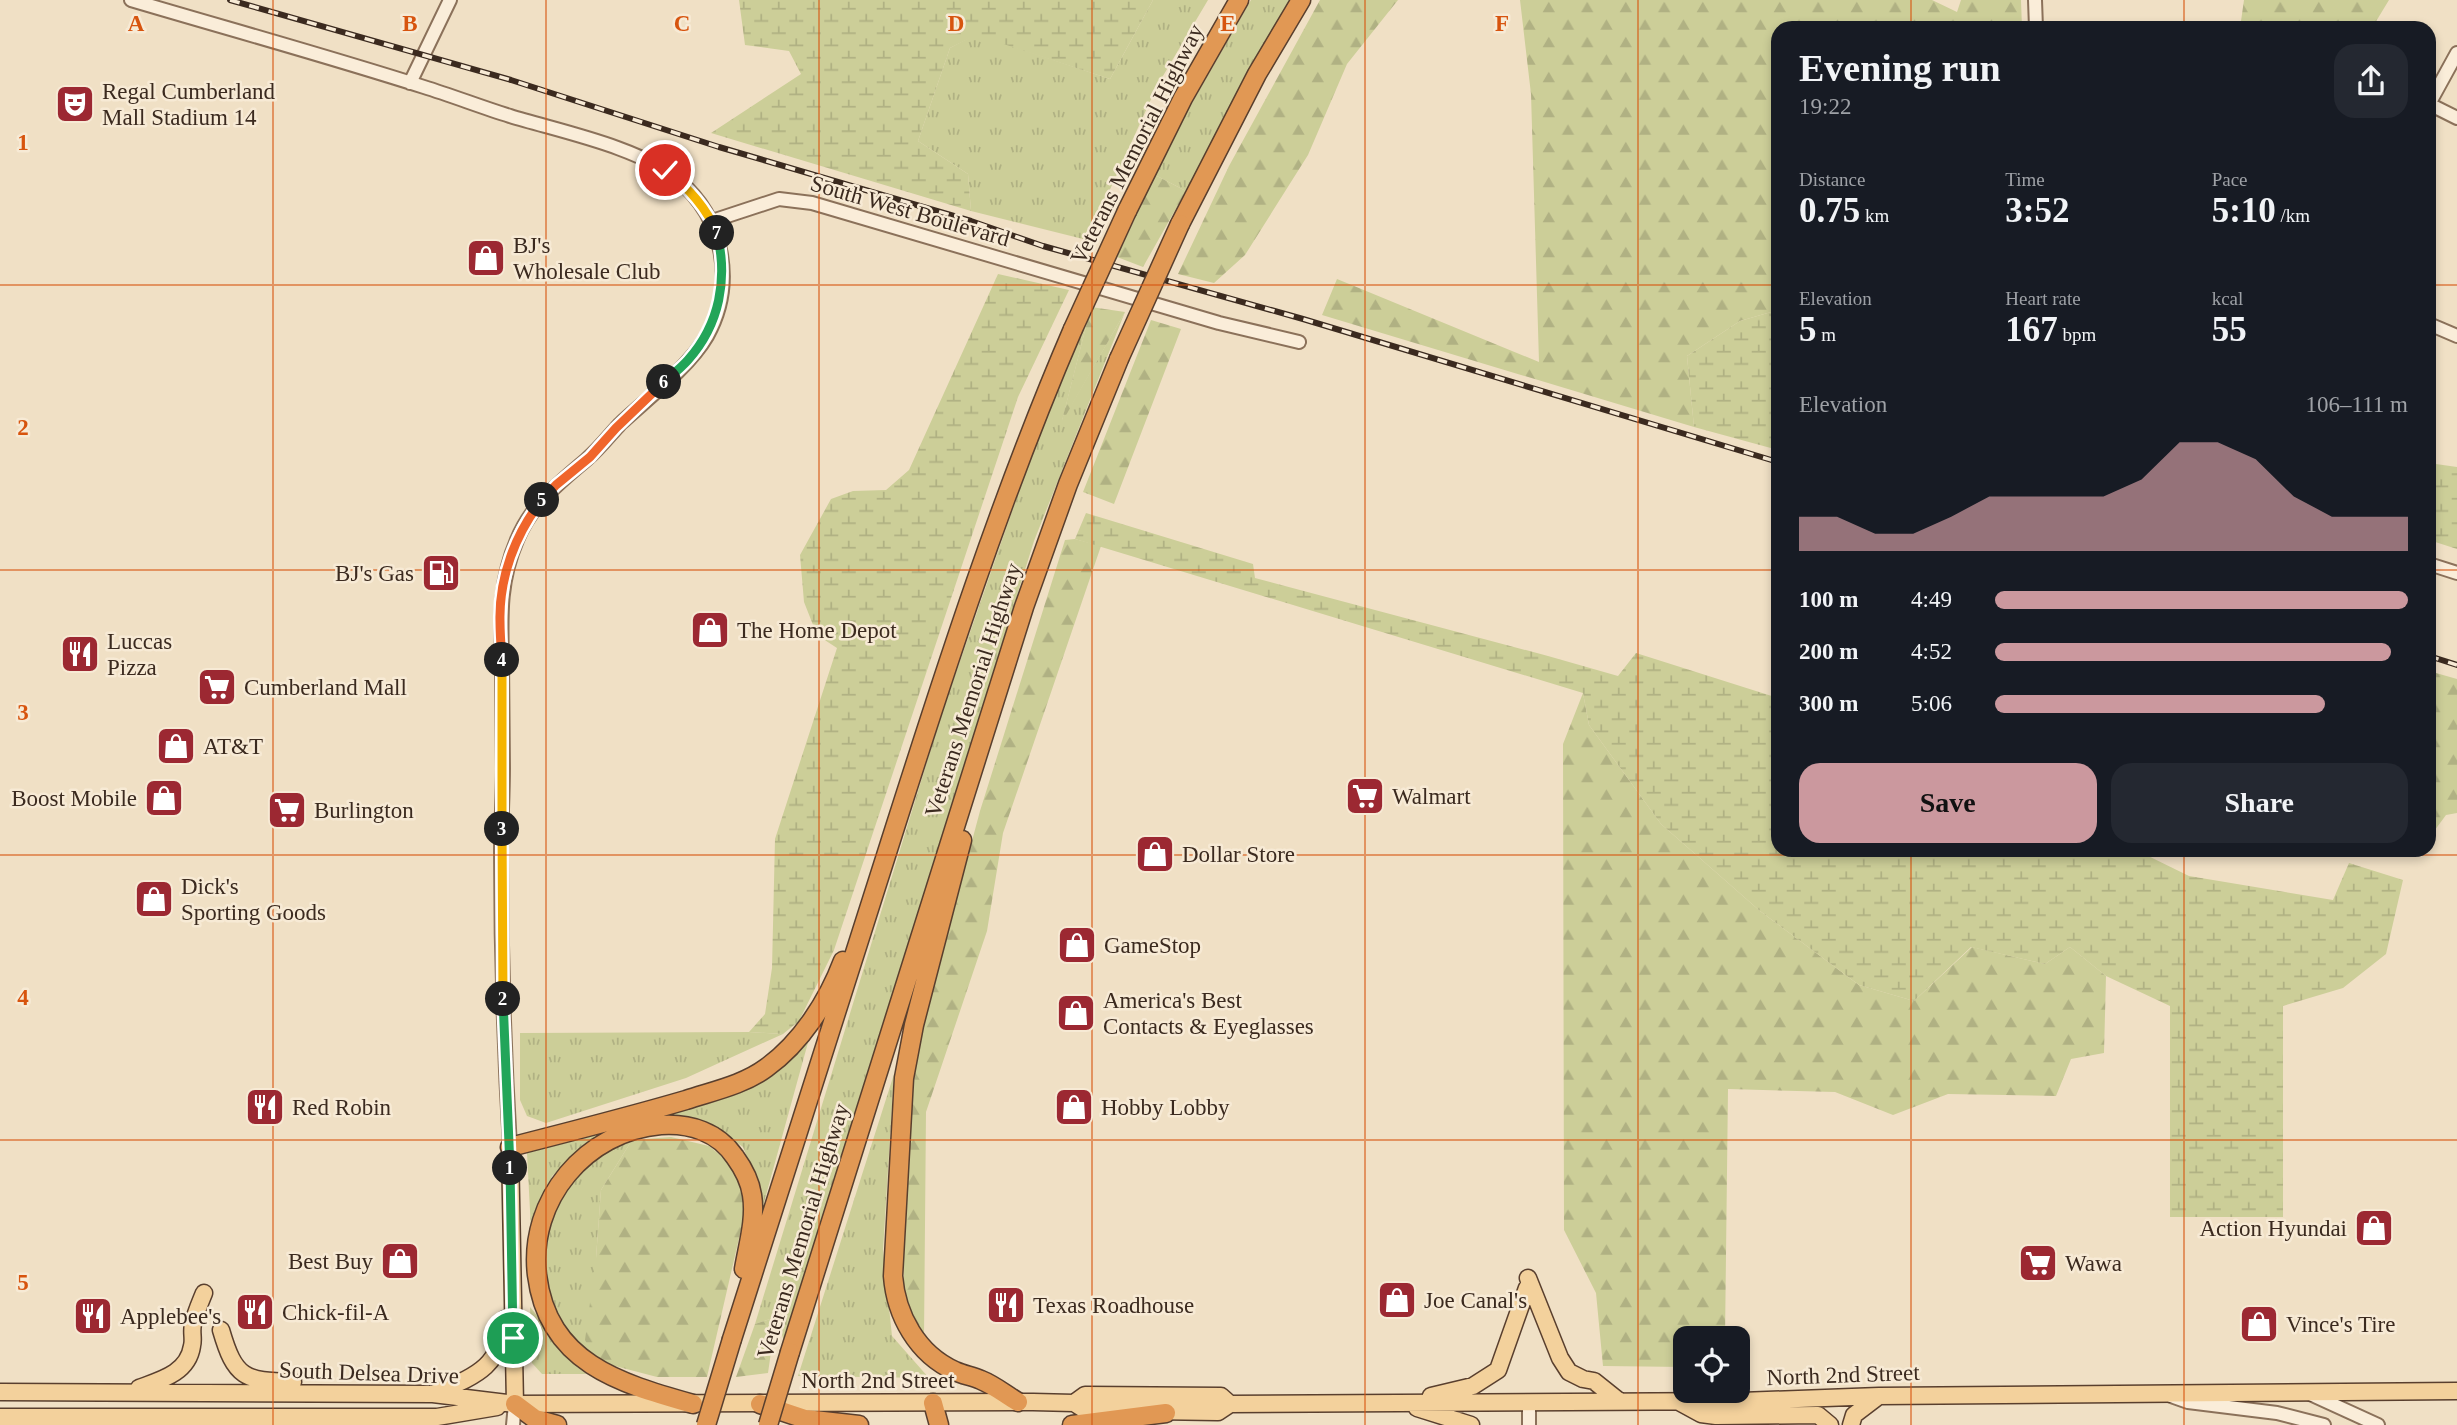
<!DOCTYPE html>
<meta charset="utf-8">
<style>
body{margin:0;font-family:"Times New Roman",serif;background:#242831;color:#f1f3f6;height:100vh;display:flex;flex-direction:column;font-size:26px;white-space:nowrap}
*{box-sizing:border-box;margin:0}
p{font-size:23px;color:#9ea1a6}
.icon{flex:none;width:38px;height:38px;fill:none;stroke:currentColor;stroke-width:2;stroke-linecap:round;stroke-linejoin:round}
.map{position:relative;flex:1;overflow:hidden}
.panel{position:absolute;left:1771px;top:21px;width:665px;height:836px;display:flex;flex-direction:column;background:#171b24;border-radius:21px;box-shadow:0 4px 10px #0003}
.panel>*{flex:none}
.tools{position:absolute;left:1673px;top:1326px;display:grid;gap:14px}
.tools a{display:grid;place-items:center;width:77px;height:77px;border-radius:14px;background:#171b24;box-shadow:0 4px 10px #0003;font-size:35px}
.pin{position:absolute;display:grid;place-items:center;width:60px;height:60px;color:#fff;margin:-30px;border:4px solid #fff;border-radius:50%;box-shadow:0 2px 7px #0007}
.km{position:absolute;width:35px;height:35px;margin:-18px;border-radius:50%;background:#222;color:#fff;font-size:19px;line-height:35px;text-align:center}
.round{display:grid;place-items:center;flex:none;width:74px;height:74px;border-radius:21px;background:#242831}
.head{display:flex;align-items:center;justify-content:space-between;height:119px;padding:0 28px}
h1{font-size:38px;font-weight:700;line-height:52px}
.figures{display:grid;grid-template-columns:repeat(3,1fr);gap:10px;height:119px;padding:7px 28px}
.figures div{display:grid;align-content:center}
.figures b{font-size:35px;font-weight:700}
.figures small{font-size:19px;font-weight:400}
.figures p{font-size:19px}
.chart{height:196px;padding:14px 28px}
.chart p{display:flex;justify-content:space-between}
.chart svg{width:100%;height:126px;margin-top:7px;fill:#cb989e;opacity:.7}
.cta{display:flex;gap:14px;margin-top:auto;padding:14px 28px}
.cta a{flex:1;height:80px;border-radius:21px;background:#cb989e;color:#111;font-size:28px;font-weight:700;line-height:80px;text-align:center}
.cta a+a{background:#242831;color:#f1f3f6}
ul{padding:0 28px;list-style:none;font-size:23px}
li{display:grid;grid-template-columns:112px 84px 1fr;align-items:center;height:52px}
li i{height:18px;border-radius:9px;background:#cb989e}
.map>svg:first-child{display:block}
.grass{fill:url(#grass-tufts)}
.forest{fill:url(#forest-firs)}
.wetland{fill:url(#wetland-marsh)}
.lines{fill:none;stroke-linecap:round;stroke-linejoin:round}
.minor-casing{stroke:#8b715a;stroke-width:16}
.major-casing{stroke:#593f2e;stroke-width:19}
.highway-casing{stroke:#593f2e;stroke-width:21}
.minor{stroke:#faedd9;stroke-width:12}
.major{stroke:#f3d19c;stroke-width:16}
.highway{stroke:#e19854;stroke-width:18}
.rail-casing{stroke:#3b2a1f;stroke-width:6}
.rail{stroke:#f7ead5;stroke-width:3.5;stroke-dasharray:10;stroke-linecap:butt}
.highway-bridge-casing{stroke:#593f2e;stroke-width:21;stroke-linecap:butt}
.highway-bridge{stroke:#e19854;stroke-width:18}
.split-1-casing{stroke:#fff;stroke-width:14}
.split-2-casing{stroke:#fff;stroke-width:14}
.split-3-casing{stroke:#fff;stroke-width:14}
.split-4-casing{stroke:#fff;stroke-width:14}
.split-5-casing{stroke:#fff;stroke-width:14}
.split-6-casing{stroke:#fff;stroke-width:14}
.split-7-casing{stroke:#fff;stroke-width:14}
.split-8-casing{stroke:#fff;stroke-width:14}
.split-1{stroke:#22a559;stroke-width:9}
.split-2{stroke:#22a559;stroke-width:9}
.split-3{stroke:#f5b400;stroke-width:9}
.split-4{stroke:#f5b400;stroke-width:9}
.split-5{stroke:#f0652b;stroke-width:9}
.split-6{stroke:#f0652b;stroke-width:9}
.split-7{stroke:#22a559;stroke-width:9}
.split-8{stroke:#f5b400;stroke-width:9}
.grid{fill:none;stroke:#d7540e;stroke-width:2;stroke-opacity:0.55}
.labels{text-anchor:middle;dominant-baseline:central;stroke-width:5;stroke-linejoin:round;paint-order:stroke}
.poi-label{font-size:23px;fill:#3b2a1f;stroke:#f7ead5;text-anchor:start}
.street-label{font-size:23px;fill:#3b2a1f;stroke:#f7ead5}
.grid-label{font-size:23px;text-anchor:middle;font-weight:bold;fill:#d7540e;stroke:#f7ead5;stroke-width:5;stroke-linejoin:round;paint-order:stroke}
</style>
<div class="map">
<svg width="2457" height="1425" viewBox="0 0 2457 1425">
<defs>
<pattern id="grass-tufts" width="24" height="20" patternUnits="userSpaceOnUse" patternTransform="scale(1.75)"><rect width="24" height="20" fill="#ccce98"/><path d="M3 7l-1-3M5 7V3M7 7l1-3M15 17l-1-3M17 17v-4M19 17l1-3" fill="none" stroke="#b0b183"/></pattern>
<pattern id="forest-firs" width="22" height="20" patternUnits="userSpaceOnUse" patternTransform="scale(1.75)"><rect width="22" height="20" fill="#ccce98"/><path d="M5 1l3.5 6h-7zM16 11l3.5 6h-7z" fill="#b0b183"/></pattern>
<pattern id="wetland-marsh" width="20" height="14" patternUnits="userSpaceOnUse" patternTransform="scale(1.75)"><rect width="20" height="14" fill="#ccce98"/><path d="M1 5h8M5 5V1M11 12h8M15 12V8" fill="none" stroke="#b0b183"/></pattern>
</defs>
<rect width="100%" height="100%" fill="#f0e0c5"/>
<!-- grass -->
<path class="grass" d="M1153 0H1208L1157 86 1087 240 971 211 968 174 918 141 950 48 976 34 1110 79Z
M1251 0H1295L1186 191 1155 175 1160 159Z
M1091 307 1062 421 1125 312 1034 541 784 1341 776 1317 755 1324 941 716 1052 396Z
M749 1032 783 1034 686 1078 546 1123 527 1116 520 1100V1033Z
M809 1039 763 1206 754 1175 743 1147 710 1123 659 1114 771 1077Z
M894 1074 883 1250 892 1336 929 1378 798 1376Z
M600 1134 552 1176 531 1230 527 1153Z
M632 1140 601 1190 596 1258V1361L570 1336 547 1296 542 1245 567 1179 596 1152Z
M530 1307 586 1374H542L532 1363Z"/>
<!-- forest -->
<path class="forest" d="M1320 0H1398L1347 64 1308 155 1245 255 1214 283 1178 274 1229 166Z
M1520 0H1932L1957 12 1961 0H2021L2022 28H1778V310L1740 321 1687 356 1694 427 1322 315 1337 279 1539 362 1531 94Z
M2244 0H2389L2372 28H2240Z
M1155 175 1186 191 1143 267 1117 257Z
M1091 307 1125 312 1061 424Z
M1151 320 1181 329 1114 504 1083 492Z
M1075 539 1101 546 1003 833 987 931 926 1112 924 1338 904 1297 903 1221 914 1067 927 994 939 964 980 811 1065 540Z
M2429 671 2457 679V813L2446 815 2429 838Z
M1583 693 1589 725 1661 824 1760 911 1859 985 1914 1001 1972 947 2045 964 2070 947 2106 976 2104 1053 2071 1059 2056 1096 1948 1094 1893 1115 1835 1092 1728 1089 1725 1339H1685V1367L1603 1366 1596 1293 1564 1230 1563 744Z
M671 1137 709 1146 735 1167 746 1208 707 1377H657L596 1361 585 1340 596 1258 601 1190 632 1140Z
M776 1317 768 1373 736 1377 755 1324Z"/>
<!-- wetland -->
<path class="wetland" d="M739 0H1153L1110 79 976 35 950 48 918 141 968 174 971 211 711 133 801 74 789 51 745 45Z
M998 274 1069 290 1018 397 834 950 799 1021 783 1034 749 1032 765 1014 772 968 775 839 837 648 817 635 804 602 800 555 831 499 853 491 886 490 909 470Z
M1778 310V450L1694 427 1687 356 1740 321Z
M2429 463 2457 467V549L2429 540Z
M1086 513 1253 564 1255 578 1548 656 1618 676 1636 653 1778 698V850L2138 851 2189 876 2333 900 2349 863 2403 880 2386 954 2343 988 2283 1006V1217H2170V1006L2106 976 2070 947 2045 964 1971 947 1914 1001 1859 985 1760 911 1661 824 1589 725 1583 693 1075 539Z"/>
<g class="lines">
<!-- minor casing -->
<g class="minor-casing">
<path id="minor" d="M131 0C229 29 327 56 424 87 453 96 481 107 510 116 558 131 640 147 678 180 724 218 736 284 707 336 689 367 647 399 620 424 609 436 599 449 586 460 559 483 531 505 517 540 499 582 501 617 502 661 502 697 503 732 503 768 503 796 501 823 501 851 501 950 504 1048 510 1147
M2035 0 2036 28
M2457 53 2429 104 2457 118
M410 83 450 0
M712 221 779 199 812 203 1219 323 1299 342
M2429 324 2457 336
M2429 564 2457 573
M2308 1393 2378 1425
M2171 1396 2188 1402 2277 1413 2324 1425
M1529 1401V1425
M513 1425 515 1404"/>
</g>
<!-- major casing -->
<g class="major-casing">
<path id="major" d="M510 1147 515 1404
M1528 1278 1560 1358 1569 1372 1583 1379 1594 1381 1619 1401
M221 1330C235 1378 244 1381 293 1382
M139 1388C161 1380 188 1373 192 1346 194 1339 191 1332 193 1324 195 1314 200 1303 204 1293
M0 1392 433 1394 515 1404 1033 1402 1074 1403 1085 1410 1218 1412 1230 1404 1741 1401 1879 1396 2457 1391
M435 1393C475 1376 501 1368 505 1319
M1431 1396 1473 1386 1498 1370 1527 1288
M1679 1402 1701 1414 1716 1416 1818 1415 1830 1425
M1074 1403 1085 1395 1221 1396 1230 1404
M1417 1408 1471 1425
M0 1417H437L497 1407
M1851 1425 1854 1415 1879 1396"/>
</g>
<!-- highway casing -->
<g class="highway-casing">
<path id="highway" d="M1127 211 1183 98 1239 0
M1180 224 1257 74 1301 0
M962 840 914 1025 904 1078 893 1276C896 1315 917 1354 955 1371 963 1375 972 1376 981 1380 994 1385 1006 1395 1018 1402
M510 1147C569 1132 628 1117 686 1100 713 1091 743 1085 766 1068 801 1043 828 1001 843 961
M732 1339C784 1174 837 1009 890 843 945 670 1001 496 1073 329
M790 1352 1024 607 1068 484 1119 359
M933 1403 939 1425
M515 1404 535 1419 557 1425
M693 1404C619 1383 548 1363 537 1275 528 1200 586 1131 661 1125 690 1123 718 1132 735 1157 743 1168 750 1181 752 1195 756 1219 748 1245 744 1269
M760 1404 805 1419 859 1425
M1072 1425 1166 1413"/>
</g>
<!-- minor -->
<use href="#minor" class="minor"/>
<!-- major -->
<use href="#major" class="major"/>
<!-- highway -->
<use href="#highway" class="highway"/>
<!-- rail casing -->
<g class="rail-casing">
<path id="rail" d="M230 0 511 80 719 147 971 221 1043 246 1303 319 1778 462
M2429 656 2457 665"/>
</g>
<!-- rail -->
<use href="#rail" class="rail"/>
<!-- highway-bridge casing -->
<g class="highway-bridge-casing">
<path id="highway-bridge" d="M1073 329 1127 211
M1119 359 1180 224
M706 1425 732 1339
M768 1425 790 1352"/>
</g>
<!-- highway-bridge -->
<use href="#highway-bridge" class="highway-bridge"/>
</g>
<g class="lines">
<!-- split-1 casing -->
<g class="split-1-casing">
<path id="split-1" d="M510 1168 513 1338"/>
</g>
<!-- split-2 casing -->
<g class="split-2-casing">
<path id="split-2" d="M503 999 510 1168"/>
</g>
<!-- split-3 casing -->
<g class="split-3-casing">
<path id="split-3" d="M502 829 503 999"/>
</g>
<!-- split-4 casing -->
<g class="split-4-casing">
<path id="split-4" d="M502 829V660"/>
</g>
<!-- split-5 casing -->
<g class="split-5-casing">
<path id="split-5" d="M502 660C501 647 500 634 500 621 499 578 515 534 542 500"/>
</g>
<!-- split-6 casing -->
<g class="split-6-casing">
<path id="split-6" d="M542 500 556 485 590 457 616 428 664 382"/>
</g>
<!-- split-7 casing -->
<g class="split-7-casing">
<path id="split-7" d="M664 382C672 375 681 368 688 360 720 324 728 279 717 233"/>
</g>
<!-- split-8 casing -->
<g class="split-8-casing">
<path id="split-8" d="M665 170C688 187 706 207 717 233"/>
</g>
<!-- split-1 -->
<use href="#split-1" class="split-1"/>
<!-- split-2 -->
<use href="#split-2" class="split-2"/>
<!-- split-3 -->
<use href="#split-3" class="split-3"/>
<!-- split-4 -->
<use href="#split-4" class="split-4"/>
<!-- split-5 -->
<use href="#split-5" class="split-5"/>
<!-- split-6 -->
<use href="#split-6" class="split-6"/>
<!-- split-7 -->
<use href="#split-7" class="split-7"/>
<!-- split-8 -->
<use href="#split-8" class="split-8"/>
</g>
<!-- grid -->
<path class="grid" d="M273 0V1425M546 0V1425M819 0V1425M1092 0V1425M1365 0V1425M1638 0V1425M1911 0V28M2184 0V28M0 285H1778M2429 285H2457M0 570H1778M2429 570H2457M1911 850V1425M2184 850V1425M0 855H2457M0 1140H2457"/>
<!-- icons -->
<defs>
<g id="theatre-square" transform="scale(2.0125)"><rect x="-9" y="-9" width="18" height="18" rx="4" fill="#9c2832" stroke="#f7ead5"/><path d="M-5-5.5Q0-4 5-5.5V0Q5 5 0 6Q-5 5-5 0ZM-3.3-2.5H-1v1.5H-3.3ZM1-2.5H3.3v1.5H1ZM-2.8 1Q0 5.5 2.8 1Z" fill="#fff"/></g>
<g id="shop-square" transform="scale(2.0125)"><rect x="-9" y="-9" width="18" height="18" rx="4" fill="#9c2832" stroke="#f7ead5"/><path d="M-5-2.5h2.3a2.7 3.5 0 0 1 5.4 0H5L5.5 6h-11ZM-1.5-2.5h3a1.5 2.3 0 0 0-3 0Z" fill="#fff"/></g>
<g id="fuel-square" transform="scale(2.0125)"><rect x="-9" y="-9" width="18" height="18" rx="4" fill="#9c2832" stroke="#f7ead5"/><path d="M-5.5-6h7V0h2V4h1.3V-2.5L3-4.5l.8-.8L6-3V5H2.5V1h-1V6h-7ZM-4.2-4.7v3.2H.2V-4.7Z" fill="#fff"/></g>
<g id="restaurant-square" transform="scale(2.0125)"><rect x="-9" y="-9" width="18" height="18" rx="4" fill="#9c2832" stroke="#f7ead5"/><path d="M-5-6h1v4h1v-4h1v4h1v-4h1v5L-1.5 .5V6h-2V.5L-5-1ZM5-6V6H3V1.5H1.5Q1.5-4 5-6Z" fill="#fff"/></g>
<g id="supermarket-square" transform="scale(2.0125)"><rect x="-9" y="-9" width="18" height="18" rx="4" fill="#9c2832" stroke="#f7ead5"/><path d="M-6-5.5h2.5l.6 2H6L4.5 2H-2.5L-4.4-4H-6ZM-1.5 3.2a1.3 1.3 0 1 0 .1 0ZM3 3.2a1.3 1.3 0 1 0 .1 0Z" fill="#fff"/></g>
</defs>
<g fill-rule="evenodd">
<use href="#theatre-square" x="75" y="104"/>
<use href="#shop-square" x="486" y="258"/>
<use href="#fuel-square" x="441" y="573"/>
<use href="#shop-square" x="710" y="630"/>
<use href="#restaurant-square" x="80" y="654"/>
<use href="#supermarket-square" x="217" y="687"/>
<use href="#shop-square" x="176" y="746"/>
<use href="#supermarket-square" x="1365" y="796"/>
<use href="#shop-square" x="164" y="798"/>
<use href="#supermarket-square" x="287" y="810"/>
<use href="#shop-square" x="1155" y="854"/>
<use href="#shop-square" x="154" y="899"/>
<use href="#shop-square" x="1077" y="945"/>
<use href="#shop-square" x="1076" y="1013"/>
<use href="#restaurant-square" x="265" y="1107"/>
<use href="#shop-square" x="1074" y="1107"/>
<use href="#shop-square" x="2374" y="1228"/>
<use href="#shop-square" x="400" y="1261"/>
<use href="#supermarket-square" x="2038" y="1263"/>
<use href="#shop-square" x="1397" y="1300"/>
<use href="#restaurant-square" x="1006" y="1305"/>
<use href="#restaurant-square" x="255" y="1312"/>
<use href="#restaurant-square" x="93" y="1316"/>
<use href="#shop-square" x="2259" y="1324"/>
</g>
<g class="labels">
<!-- poi labels -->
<g class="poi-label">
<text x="102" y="91">Regal Cumberland<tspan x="102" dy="26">Mall Stadium 14</tspan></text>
<text x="513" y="245">BJ's<tspan x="513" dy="26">Wholesale Club</tspan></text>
<text x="414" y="573" text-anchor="end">BJ's Gas</text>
<text x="737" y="630">The Home Depot</text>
<text x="107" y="641">Luccas<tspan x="107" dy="26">Pizza</tspan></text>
<text x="244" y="687">Cumberland Mall</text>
<text x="203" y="746">AT&amp;T</text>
<text x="1392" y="796">Walmart</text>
<text x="137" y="798" text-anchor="end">Boost Mobile</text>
<text x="314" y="810">Burlington</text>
<text x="1182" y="854">Dollar Store</text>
<text x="181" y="886">Dick's<tspan x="181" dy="26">Sporting Goods</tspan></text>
<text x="1104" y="945">GameStop</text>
<text x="1103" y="1000">America's Best<tspan x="1103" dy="26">Contacts &amp; Eyeglasses</tspan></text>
<text x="292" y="1107">Red Robin</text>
<text x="1101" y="1107">Hobby Lobby</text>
<text x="2347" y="1228" text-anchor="end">Action Hyundai</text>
<text x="373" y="1261" text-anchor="end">Best Buy</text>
<text x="2065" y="1263">Wawa</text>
<text x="1424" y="1300">Joe Canal's</text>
<text x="1033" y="1305">Texas Roadhouse</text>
<text x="282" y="1312">Chick-fil-A</text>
<text x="120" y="1316">Applebee's</text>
<text x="2286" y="1324">Vince's Tire</text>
</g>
<!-- street labels -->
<g class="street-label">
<text transform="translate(1137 144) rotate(-63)">Veterans Memorial Highway</text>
<text transform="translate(910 211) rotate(16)">South West Boulevard</text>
<text transform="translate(973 690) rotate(-72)">Veterans Memorial Highway</text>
<text transform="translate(803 1231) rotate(-73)">Veterans Memorial Highway</text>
<text transform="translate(369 1373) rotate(2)">South Delsea Drive</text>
<text transform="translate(1843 1375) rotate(-2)">North 2nd Street</text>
<text x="878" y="1380">North 2nd Street</text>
</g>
</g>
<g class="grid-label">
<text x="136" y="31">A</text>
<text x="410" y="31">B</text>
<text x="682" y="31">C</text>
<text x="956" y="31">D</text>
<text x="1228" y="31">E</text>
<text x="1502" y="31">F</text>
<text x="23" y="150">1</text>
<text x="23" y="435">2</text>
<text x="23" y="720">3</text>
<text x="23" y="1005">4</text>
<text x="23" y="1290">5</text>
</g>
</svg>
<div class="tools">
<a><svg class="icon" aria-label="locate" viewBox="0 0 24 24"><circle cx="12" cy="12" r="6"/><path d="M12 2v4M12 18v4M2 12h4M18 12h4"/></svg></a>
</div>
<div class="pin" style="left:513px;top:1338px;background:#1e9e55"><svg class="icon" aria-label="arrive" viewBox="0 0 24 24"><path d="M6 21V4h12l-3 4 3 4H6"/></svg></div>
<div class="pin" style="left:665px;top:170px;background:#d93025"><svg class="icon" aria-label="check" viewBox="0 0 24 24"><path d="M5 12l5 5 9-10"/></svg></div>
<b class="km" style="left:510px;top:1168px">1</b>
<b class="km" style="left:503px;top:999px">2</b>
<b class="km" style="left:502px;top:829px">3</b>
<b class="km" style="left:502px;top:660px">4</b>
<b class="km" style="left:542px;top:500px">5</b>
<b class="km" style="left:664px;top:382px">6</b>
<b class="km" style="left:717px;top:233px">7</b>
<section class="panel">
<div class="head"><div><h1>Evening run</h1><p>19:22</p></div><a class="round"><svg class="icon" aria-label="share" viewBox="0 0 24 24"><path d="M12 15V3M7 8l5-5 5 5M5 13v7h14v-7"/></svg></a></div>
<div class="figures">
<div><p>Distance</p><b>0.75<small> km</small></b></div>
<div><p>Time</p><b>3:52</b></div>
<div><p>Pace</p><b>5:10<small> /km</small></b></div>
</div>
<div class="figures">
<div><p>Elevation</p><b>5<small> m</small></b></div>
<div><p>Heart rate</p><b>167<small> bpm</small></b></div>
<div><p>kcal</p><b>55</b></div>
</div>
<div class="chart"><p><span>Elevation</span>106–111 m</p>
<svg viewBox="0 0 160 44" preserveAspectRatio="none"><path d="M0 44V32L10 32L20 38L30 38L40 32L50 25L60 25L70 25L80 25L90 19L100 6L110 6L120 12L130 25L140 32L150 32L160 32V44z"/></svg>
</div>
<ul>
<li><b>100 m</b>4:49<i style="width:100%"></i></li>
<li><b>200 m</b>4:52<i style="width:96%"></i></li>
<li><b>300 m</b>5:06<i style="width:80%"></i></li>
</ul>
<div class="cta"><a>Save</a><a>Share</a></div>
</section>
</div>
